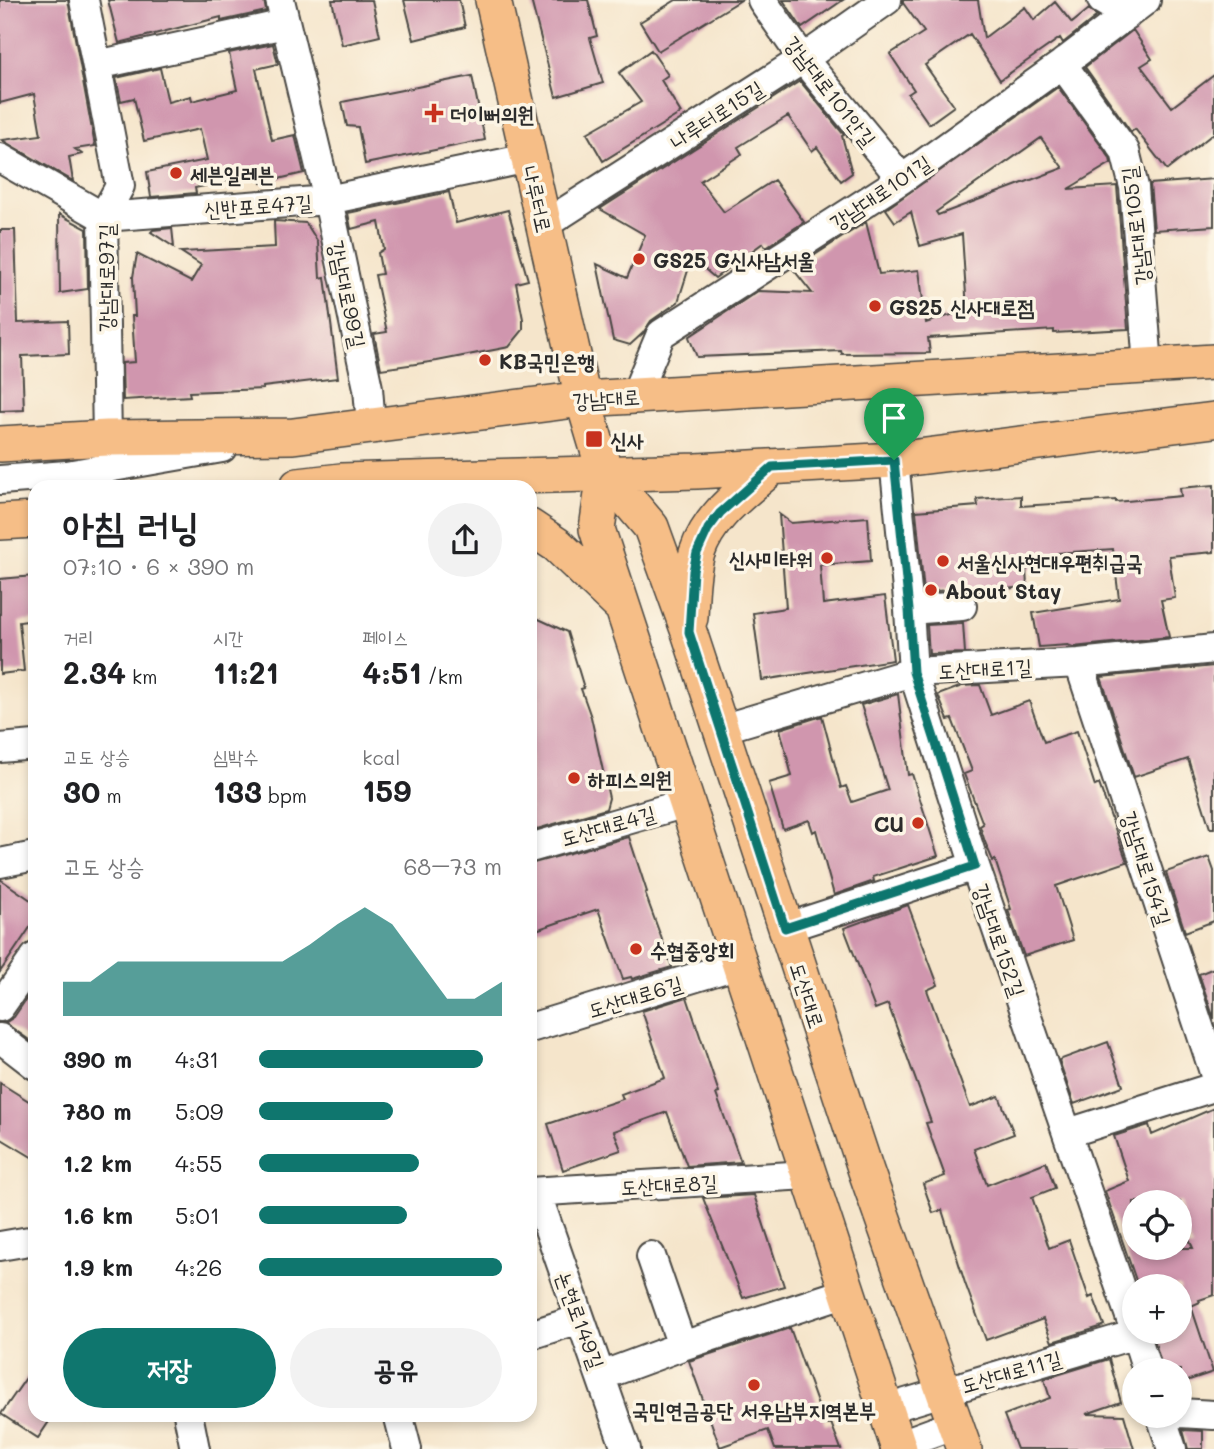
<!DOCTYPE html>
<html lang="ko">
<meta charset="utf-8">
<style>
body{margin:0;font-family:Mali,"Poor Story",sans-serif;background:#f2f2f2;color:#202124;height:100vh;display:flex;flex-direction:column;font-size:26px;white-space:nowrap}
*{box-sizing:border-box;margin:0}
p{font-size:23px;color:#757577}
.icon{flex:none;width:38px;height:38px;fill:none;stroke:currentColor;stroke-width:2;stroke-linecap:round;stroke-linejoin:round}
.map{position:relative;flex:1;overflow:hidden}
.drawer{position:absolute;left:28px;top:480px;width:509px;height:942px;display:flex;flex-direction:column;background:#fff;border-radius:21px;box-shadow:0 4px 10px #0003}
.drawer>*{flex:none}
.fabs{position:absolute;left:1122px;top:1190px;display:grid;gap:14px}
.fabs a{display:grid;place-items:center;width:70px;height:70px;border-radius:50%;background:#fff;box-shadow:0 4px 10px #0003;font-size:35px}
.pin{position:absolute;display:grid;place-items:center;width:60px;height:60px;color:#fff;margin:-72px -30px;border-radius:50% 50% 50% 0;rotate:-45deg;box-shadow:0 0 7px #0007}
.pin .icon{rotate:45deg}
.round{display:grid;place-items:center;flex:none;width:74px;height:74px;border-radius:37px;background:#f2f2f2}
.overview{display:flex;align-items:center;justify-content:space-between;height:119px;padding:0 35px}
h1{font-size:38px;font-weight:700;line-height:52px}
.metrics{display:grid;grid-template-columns:repeat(3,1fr);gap:10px;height:119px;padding:7px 35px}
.metrics div{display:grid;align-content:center}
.metrics b{font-size:30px;font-weight:700}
.metrics small{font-size:19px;font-weight:400}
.metrics p{font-size:19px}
.chart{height:196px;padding:14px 35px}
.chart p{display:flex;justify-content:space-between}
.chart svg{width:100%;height:126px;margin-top:7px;fill:#0f766e;opacity:.7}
.cta{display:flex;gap:14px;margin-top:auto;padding:14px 35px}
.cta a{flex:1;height:80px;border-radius:42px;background:#0f766e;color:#fff;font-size:28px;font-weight:700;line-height:80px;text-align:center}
.cta a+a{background:#f2f2f2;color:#202124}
ul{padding:0 35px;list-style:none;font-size:23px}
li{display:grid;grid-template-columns:112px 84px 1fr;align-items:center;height:52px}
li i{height:18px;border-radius:9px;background:#0f766e}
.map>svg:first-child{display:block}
.building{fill:#d096ae;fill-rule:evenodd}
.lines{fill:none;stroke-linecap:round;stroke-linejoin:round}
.minor-casing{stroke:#494743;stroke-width:32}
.major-casing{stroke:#494743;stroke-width:38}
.minor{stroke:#fff;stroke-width:28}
.major{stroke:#f6be87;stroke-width:35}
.route-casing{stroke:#fff;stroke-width:14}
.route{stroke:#0f766e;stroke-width:9}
.poi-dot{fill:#c8321e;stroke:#fcf5e5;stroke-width:2.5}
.labels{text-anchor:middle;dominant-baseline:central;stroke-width:7;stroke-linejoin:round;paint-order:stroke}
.street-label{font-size:21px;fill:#2b2b2b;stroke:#fcf5e5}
.poi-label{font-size:21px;font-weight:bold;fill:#2b2b2b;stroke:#fcf5e5;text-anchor:start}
</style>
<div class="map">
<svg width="1214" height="1449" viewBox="0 0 1214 1449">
<rect width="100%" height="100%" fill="#fcf5e5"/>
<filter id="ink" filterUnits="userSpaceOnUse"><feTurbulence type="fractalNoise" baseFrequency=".0143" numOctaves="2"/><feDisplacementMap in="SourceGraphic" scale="14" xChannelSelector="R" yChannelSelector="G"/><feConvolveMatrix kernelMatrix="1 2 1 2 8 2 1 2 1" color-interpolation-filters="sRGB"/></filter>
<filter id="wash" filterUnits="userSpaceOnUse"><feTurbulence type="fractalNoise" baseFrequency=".00686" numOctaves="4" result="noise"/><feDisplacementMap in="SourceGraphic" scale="28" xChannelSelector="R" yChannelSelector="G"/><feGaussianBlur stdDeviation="1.57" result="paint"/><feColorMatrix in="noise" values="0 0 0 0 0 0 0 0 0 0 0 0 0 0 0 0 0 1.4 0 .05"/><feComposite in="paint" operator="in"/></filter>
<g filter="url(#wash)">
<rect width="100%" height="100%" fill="#f5e5cb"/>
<g id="blocks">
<!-- building -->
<path class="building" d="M0 0H68L95 146 75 149 82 154 69 157 73 181 2 140 41 135 34 94 0 103Z
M108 0H264L266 11 221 21V17L119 43Z
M332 0H372L380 36 342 45Z
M404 0H459L465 27 414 40Z
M531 0H588L597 36 590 38 603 83 556 97Z
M676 0H741L658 51 640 22Z
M783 0H843L802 28Z
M903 0H978L984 38 1025 7 1034 20 1055 2 1072 23 1089 9 1097 16 1063 43 1060 38 1000 80 970 34 925 65 954 106 929 124 908 94 914 90 890 54 924 32 903 3Z
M1133 30 1152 59 1141 66 1172 107 1214 75V133L1167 170 1135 129 1131 132 1085 67Z
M273 44 278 64 256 69 272 140 295 135 304 173 261 183 259 174 195 188 196 193 151 197 147 172 207 160 200 129 144 141 134 98 121 101 116 78 160 68 168 102 191 96 192 101 237 90 229 53Z
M651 50 668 75 661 80 681 113 603 161 587 133 641 102 619 73Z
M472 76 485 140 365 164 358 127 347 126 342 102Z
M800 81 844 135 842 136 852 173 841 181 817 147 812 151 788 116 738 147 742 154 700 181 724 212 774 180 804 222 766 247 763 243 715 278 692 258 678 302 651 321 643 333 630 345 613 340 597 264 627 278 645 235 600 209Z
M1058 87 1110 158 1111 163 1068 189 1117 186 1128 329 1054 333V330L928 338 930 353 842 354 841 351 697 357 689 337 758 291 812 293 793 269 866 222 879 274 919 270 926 323 967 310 962 234 920 246 911 212 895 222 886 209ZM1041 138 1063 168 938 215 936 212Z
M1214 179V226L1154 230 1150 184Z
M449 192 456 223 508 210 528 280 516 283 523 319V330L509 347 437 361 381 369 374 334 387 332 375 275 382 274 378 253 384 249 379 222 351 229 348 213Z
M59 214 87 229 88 289 60 293Z
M274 221 306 223 318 242 320 278 325 277 338 378 263 387V389L189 392 190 396 123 400 122 363 135 362 132 316H135L133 277 137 254 191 282 201 265 181 252 275 247Z
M172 228 174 247 151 232 153 230Z
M0 230H15L18 323 68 321 69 354 22 356 24 410 0 411Z
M1214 485V552L1169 556 1175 598 1161 600 1169 637 1073 647 1068 645 1039 647 1033 613 1119 599 1113 549 1058 553 1059 566 1026 569 1027 587 970 592 961 589 924 592 916 511 978 506 977 499 1021 496V506L1116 500V502L1181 496 1180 488Z
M779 514 791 523 868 517 871 561 820 565 823 604 885 596 893 660 762 680 753 613 786 608Z
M34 576 35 620 19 622 24 671 0 674V579Z
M530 615 567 632 584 688 581 689 591 717 609 798 606 809 530 831Z
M963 623 965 653 929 654 927 625Z
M1214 666V828H1210L1188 759 1134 777 1101 677Z
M980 685 991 715 1029 701 1044 742 1077 731 1095 786 1099 784 1127 862 1056 886 1073 940 1024 956 1008 910 1011 909 995 860 993 861 985 842 980 826 983 824 964 774 972 771 952 719 948 720 938 695 962 686Z
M898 694 908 775 912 774 938 856 873 877 874 881 834 895 816 830 813 832 809 820 783 829 769 783 792 776 780 729 822 716 841 788 846 786 852 802 888 790 861 705Z
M629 837 647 892 645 893 672 967 632 979 631 977 623 979 598 909 530 932V864Z
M1209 857 1214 871V921L1185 932 1166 872Z
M0 879 35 903V920L0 972Z
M908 905 938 985 927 990 970 1107 999 1096 1014 1134 974 1149 987 1185 1046 1162 1055 1188 1032 1197 1049 1248 1069 1240 1089 1298 1093 1296 1104 1325 1100 1327 1052 1342 1043 1319 986 1340 965 1283 942 1210 933 1213 923 1184 945 1176 926 1123 931 1122 888 1004 875 1009 844 928Z
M1214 968V1019L1199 974Z
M35 986V1044L5 1023 14 1017Z
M687 997 719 1093 716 1094 741 1162 687 1166 667 1112 614 1131 621 1150 563 1170 548 1124 623 1099 621 1094 665 1078 642 1011Z
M1108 1042 1123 1086 1074 1104 1059 1060Z
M0 1083 35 1105V1159L0 1138Z
M1214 1108V1295L1199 1300 1200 1302 1191 1306 1213 1372 1180 1383V1370H1163L1152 1332H1180V1286H1138L1105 1191 1129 1181 1114 1136 1149 1125 1152 1135ZM1134 1202H1180L1186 1232 1193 1248H1134Z
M754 1195 784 1286 743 1298 703 1198Z
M790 1328 825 1425 831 1423 841 1449H775L768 1430 720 1447 689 1361Z
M1109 1359 1121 1402 1086 1414 1124 1415 1134 1449H1017L1004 1415 1050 1398 1044 1379Z
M35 1365V1414H54L38 1438 1 1414Z
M1183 1430 1203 1431V1449H1188Z"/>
</g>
</g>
<g filter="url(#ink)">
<use href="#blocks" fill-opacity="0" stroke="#494743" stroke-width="2"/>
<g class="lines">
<!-- minor casing -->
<g class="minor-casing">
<path id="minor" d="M84 0 120 186 103 217 107 438
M280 0 328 200 368 388 371 425
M762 0 803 59 902 179
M1102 0 1127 15
M1062 64 1125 151 1134 187 1148 366
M97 65 285 24
M0 158 103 217 328 200 528 158
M544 225 803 59 887 0
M635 396 661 334 902 179 1062 64 1146 0
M894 460 909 610 913 672 975 866 1134 1328
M0 480 67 475 222 448
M909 610 962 606
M1079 663 1214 1072
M721 729 913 672 1079 663 1214 649
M0 748 35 745
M530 848 686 803
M0 863 35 856
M785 928 975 866
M0 1007 35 957
M530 1028 739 964
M0 1038 35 1065
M1068 1133 1214 1087
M530 1192 807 1175
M536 1192 626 1449
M0 1246 35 1240
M651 1256 682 1346
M1135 1332 1147 1370
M530 1335 580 1319
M601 1376 682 1346 847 1292
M886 1409 1136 1334
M1180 1413 1214 1415
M188 1414 195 1449
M398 1414 407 1449
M1161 1416 1172 1449
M895 1449 898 1445 955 1424"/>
</g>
<!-- major casing -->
<g class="major-casing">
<path id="major" d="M493 0 583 399 605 473 651 527 689 632 866 1171 964 1449
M0 444 107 438 293 436 583 399 1214 362
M605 473 597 529 899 1449
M298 486 341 481 697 471 894 460 1214 420
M0 522 35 520
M530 527 557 545 620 605
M690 618C691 596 691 573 697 553 709 515 744 492 772 467"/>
</g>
<!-- minor -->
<use href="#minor" class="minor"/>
<!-- major -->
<use href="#major" class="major"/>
</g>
</g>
<g class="lines" filter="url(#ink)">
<!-- route casing -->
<g class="route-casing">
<path id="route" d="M894 460 909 610 913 672 975 866 785 928 689 632 693 571 697 553 708 529 720 513 772 467Z"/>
</g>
<!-- route -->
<use href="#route" class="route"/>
</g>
<!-- markers -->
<g class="poi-dot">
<path d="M430.5 102.5h7v7h7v7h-7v7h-7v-7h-7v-7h7z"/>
<circle cx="176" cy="173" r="7"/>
<circle cx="639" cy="259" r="7"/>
<circle cx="875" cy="306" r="7"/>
<circle cx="485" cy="360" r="7"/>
<rect x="585" y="430" width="18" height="18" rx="3.5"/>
<circle cx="827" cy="558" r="7"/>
<circle cx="943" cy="561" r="7"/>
<circle cx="931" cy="590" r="7"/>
<circle cx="574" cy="778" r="7"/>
<circle cx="918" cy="823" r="7"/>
<circle cx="636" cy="949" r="7"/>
<circle cx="754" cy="1385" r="7"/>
</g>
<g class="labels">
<!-- street labels -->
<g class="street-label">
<text transform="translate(831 91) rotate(52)">강남대로101안길</text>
<text transform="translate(716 114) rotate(-33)">나루터로15길</text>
<text transform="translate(880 192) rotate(-34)">강남대로101길</text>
<text transform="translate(538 199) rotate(77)">나루터로</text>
<text transform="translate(258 205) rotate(-4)">신반포로47길</text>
<text transform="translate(1135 226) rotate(-97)">강남대로105길</text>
<text transform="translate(105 278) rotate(-90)">강남대로97길</text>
<text transform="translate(348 294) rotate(78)">강남대로99길</text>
<text transform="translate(606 398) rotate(-4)">강남대로</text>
<text transform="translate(985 668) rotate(-3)">도산대로1길</text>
<text transform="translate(608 825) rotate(-16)">도산대로4길</text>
<text transform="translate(1147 868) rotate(72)">강남대로154길</text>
<text transform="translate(1000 940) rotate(71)">강남대로152길</text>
<text transform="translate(808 995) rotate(72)">도산대로</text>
<text transform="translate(635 996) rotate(-17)">도산대로6길</text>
<text transform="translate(669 1184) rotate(-3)">도산대로8길</text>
<text transform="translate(581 1320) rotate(70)">논현로149길</text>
<text transform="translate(1011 1371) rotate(-16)">도산대로11길</text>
</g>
<!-- poi labels -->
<g class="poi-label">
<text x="450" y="113">더이뻐의원</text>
<text x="190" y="173">세븐일레븐</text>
<text x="653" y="259">GS25 G신사남서울</text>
<text x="889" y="306">GS25 신사대로점</text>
<text x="499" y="360">KB국민은행</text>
<text x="610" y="439">신사</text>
<text x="813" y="558" text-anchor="end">신사미타워</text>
<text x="957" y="561">서울신사현대우편취급국</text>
<text x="945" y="590">About Stay</text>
<text x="588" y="778">하피스의원</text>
<text x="904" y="823" text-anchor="end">CU</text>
<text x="650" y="949">수협중앙회</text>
<text x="754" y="1409" text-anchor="middle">국민연금공단 서우남부지역본부</text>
</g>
</g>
</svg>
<div class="fabs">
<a><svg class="icon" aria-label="locate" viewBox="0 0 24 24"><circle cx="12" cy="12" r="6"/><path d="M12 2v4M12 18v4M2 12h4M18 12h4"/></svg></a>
<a>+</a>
<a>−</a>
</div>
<div class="pin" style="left:894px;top:460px;background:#1e9e55"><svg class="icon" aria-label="arrive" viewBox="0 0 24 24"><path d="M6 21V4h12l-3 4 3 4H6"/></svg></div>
<section class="drawer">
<div class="overview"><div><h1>아침 러닝</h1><p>07:10 · 6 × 390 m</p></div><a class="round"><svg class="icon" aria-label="share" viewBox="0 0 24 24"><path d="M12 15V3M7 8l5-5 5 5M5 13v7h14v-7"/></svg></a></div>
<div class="metrics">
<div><p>거리</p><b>2.34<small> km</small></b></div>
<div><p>시간</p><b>11:21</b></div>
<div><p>페이스</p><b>4:51<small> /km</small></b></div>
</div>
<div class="metrics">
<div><p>고도 상승</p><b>30<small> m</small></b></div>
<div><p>심박수</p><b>133<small> bpm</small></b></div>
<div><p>kcal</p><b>159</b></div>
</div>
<div class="chart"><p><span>고도 상승</span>68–73 m</p>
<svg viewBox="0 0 160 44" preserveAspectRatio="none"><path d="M0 44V32L10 32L20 25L30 25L40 25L50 25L60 25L70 25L80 25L90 19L100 12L110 6L120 12L130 25L140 38L150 38L160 32V44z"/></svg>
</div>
<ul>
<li><b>390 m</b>4:31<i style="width:92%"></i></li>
<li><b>780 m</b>5:09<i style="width:55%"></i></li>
<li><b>1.2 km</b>4:55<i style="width:66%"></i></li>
<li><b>1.6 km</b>5:01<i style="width:61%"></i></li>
<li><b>1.9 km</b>4:26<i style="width:100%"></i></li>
</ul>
<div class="cta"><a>저장</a><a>공유</a></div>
</section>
</div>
